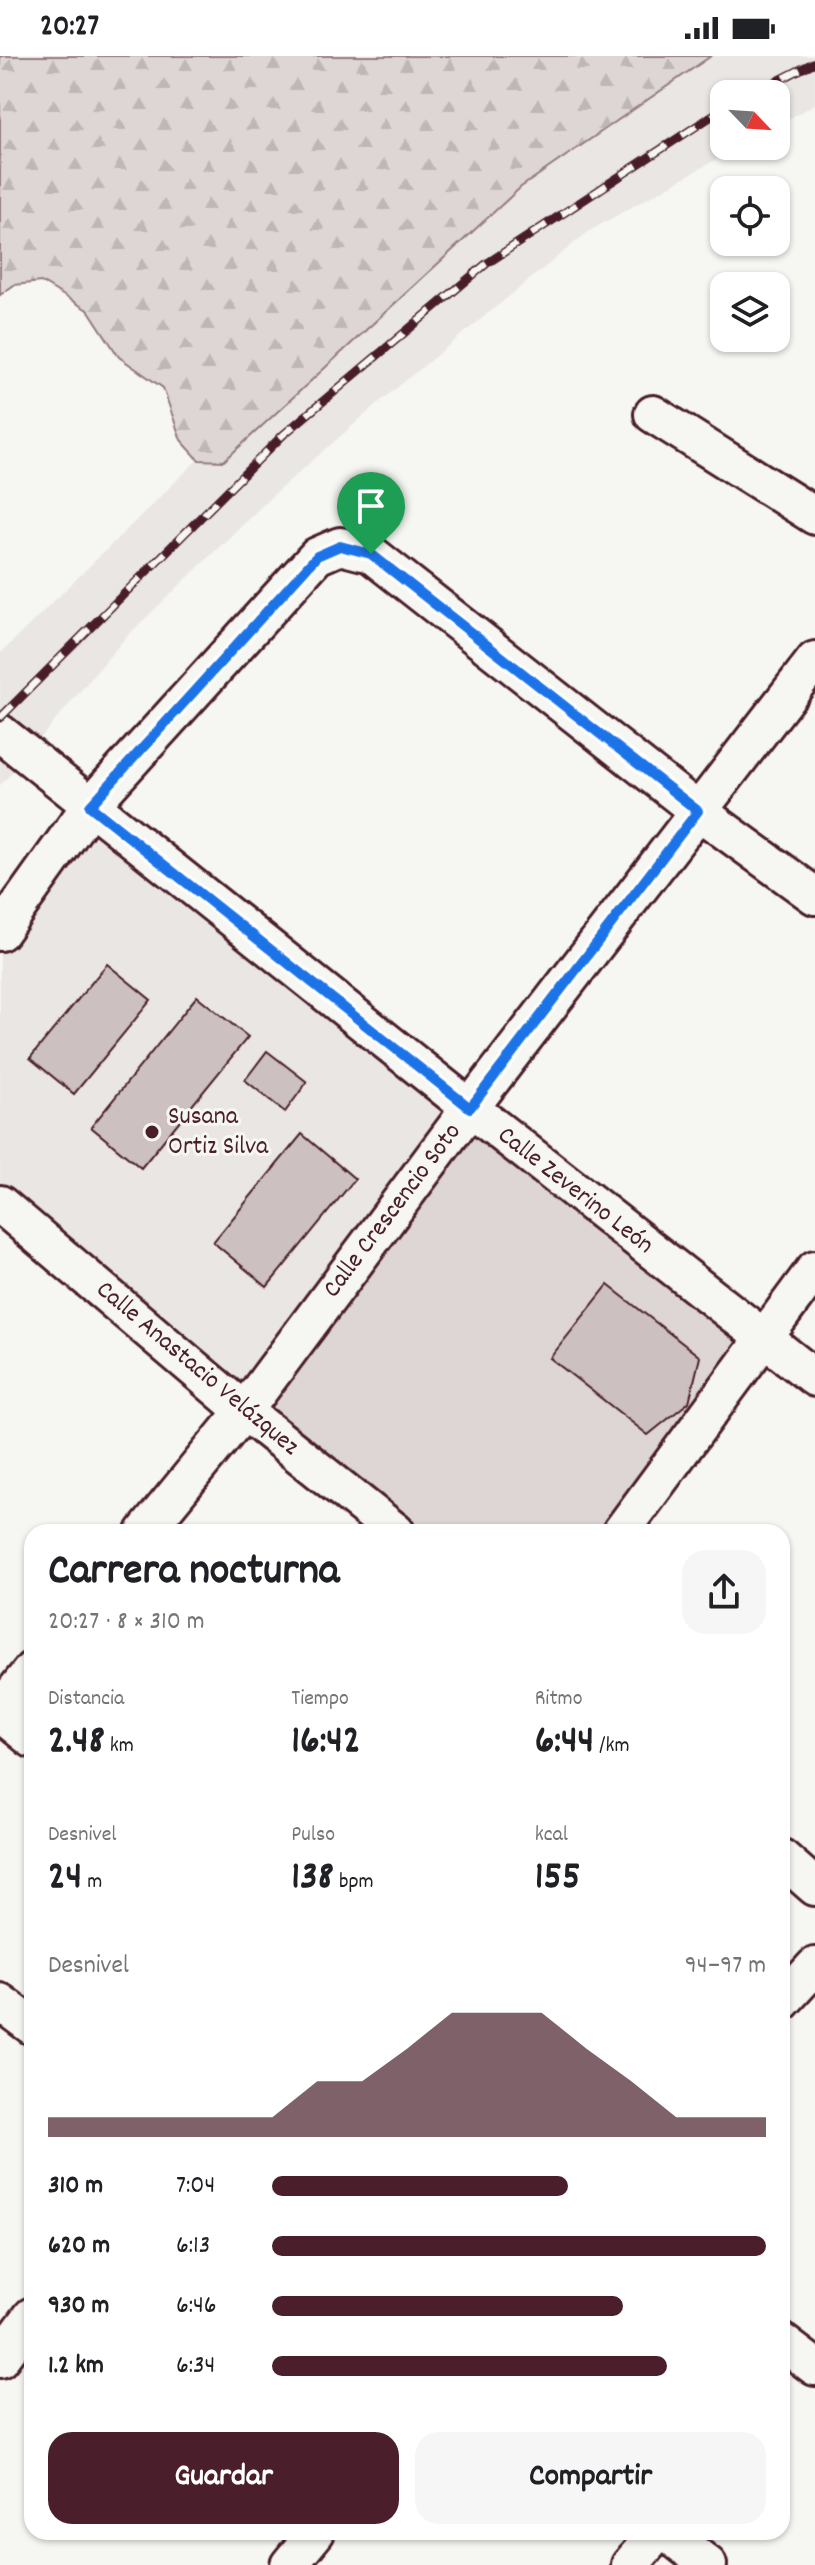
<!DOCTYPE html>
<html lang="es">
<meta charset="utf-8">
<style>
body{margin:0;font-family:Dekko,sans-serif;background:#f6f6f6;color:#202124;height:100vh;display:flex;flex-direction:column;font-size:30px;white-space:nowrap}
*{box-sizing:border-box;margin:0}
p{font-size:26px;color:#757577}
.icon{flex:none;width:44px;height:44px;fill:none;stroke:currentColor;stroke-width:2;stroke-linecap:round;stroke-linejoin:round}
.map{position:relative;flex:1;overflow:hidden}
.panel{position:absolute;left:24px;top:1468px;width:766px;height:1016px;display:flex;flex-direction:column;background:#fff;border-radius:24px;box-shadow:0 2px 6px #0004}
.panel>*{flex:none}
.needle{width:52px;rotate:115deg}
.tools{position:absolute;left:710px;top:24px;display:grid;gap:16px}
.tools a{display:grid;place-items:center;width:80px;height:80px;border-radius:16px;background:#fff;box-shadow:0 2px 6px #0004;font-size:40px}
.pin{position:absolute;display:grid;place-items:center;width:68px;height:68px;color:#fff;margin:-82px -34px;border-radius:50% 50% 50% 0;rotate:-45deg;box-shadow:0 0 8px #0007}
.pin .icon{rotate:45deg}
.round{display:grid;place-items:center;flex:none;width:84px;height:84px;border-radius:24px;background:#f6f6f6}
.summary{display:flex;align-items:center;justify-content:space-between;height:136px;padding:0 24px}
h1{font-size:44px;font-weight:800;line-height:60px}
.metrics{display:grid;grid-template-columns:repeat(3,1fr);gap:12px;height:136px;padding:8px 24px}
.metrics div{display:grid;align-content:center}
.metrics b{font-size:40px;font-weight:800}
.metrics small{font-size:22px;font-weight:400}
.metrics p{font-size:22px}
.chart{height:224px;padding:16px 24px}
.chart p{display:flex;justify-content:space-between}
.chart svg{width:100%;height:144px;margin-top:8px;fill:#4a1f2b;opacity:.7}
.button{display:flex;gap:16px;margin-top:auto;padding:16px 24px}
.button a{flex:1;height:92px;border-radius:24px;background:#4a1f2b;color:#fff;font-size:32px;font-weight:800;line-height:92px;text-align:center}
.button a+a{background:#f6f6f6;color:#202124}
ul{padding:0 24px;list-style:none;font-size:26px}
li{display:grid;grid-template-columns:128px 96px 1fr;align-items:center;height:60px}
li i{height:20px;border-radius:10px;background:#4a1f2b}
.status{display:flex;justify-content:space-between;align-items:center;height:56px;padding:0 40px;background:#fff;direction:ltr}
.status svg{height:22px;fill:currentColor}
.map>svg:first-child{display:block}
.built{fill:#e9e6e3}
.forest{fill:url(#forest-firs);stroke:#947a80;stroke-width:2}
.park{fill:#ddd6d5;stroke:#947a80;stroke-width:2}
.building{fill:#ccc1c0;stroke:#4a1f2b;stroke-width:2}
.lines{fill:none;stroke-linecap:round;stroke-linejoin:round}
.minor-casing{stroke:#4a1f2b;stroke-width:42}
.minor{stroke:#f6f6f2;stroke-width:36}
.rail-casing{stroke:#4a1f2b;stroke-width:9}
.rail{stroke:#f6f6f2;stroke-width:6;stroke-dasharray:18;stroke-linecap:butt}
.route-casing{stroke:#fff;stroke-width:16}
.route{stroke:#1a73e8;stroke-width:10}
.poi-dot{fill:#4a1f2b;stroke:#f6f6f2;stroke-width:3}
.labels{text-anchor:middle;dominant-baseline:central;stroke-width:6;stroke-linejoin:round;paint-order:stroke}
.poi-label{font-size:26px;fill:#4a1f2b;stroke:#f6f6f2;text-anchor:start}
.street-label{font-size:26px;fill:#4a1f2b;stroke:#f6f6f2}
</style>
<div class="status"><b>20:27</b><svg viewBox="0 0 49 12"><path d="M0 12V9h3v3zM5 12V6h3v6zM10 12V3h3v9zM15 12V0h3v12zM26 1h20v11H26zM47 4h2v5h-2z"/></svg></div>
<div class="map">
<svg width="815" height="2509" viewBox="0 0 815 2509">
<defs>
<pattern id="forest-firs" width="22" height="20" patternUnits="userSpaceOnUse" patternTransform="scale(2)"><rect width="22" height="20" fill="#ddd6d5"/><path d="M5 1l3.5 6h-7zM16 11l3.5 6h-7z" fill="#bfb7b7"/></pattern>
</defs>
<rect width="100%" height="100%" fill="#f6f6f2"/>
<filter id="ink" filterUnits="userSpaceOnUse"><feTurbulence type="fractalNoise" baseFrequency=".0125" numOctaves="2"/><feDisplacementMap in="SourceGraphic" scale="16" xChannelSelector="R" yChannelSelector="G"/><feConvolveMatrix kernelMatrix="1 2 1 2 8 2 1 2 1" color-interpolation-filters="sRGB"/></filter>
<g filter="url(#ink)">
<!-- built -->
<path class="built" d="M711 0H815V48L776 70V38H724V90H740L589 175 383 343 274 438 125 582 0 730V598L221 381 340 297 521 131Z
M90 750 470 1052 244 1355 0 1148V876Z"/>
<!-- forest -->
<path class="forest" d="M0 0H711L521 131 224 405 199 404 181 384 163 332 119 301 89 255 41 226 14 229 0 239Z"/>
<!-- park -->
<path class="park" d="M470 1052 762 1282 621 1476H396L244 1355Z"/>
<!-- building -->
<path class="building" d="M107 908 151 944 74 1038 30 1002Z
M197 940 248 981 141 1112 91 1071Z
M267 995 307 1026 285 1056 245 1024Z
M302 1078 355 1123 267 1231 213 1186Z
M608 1229 700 1301 689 1346 648 1379 550 1302Z"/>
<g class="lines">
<!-- minor casing -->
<g class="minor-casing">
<path id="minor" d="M653 358 815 460
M0 677 470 1052 815 1322
M0 876 90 750 317 500 340 490 371 498 698 755 815 840
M0 1148 244 1355 396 1476
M145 1476 244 1355 470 1052 815 604
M621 1476 815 1213
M0 1654 32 1614
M0 1657 32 1683
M782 1802 815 1831
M0 1946 32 1970
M782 1946 815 1910
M782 2286 815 2311
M0 2303 32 2260
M666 2476 708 2509
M289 2509 316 2476
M630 2509 658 2476"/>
</g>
<!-- minor -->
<use href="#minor" class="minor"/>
<!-- rail casing -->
<g class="rail-casing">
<path id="rail" d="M752 38 815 6
M0 662 283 379 486 208 724 52"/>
</g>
<!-- rail -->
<use href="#rail" class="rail"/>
</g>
</g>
<g class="lines" filter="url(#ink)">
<!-- route casing -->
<g class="route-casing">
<path id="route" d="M340 490 371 498 698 755 470 1052 90 750 317 500Z"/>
</g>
<!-- route -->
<use href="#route" class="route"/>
</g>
<!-- markers -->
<circle class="poi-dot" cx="152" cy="1076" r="8"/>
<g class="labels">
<!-- poi labels -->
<g class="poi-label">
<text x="168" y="1061">Susana<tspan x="168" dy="30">Ortiz Silva</tspan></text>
</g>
<!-- street labels -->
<g class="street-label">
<text transform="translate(575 1135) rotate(38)">Calle Zeverino León</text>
<text transform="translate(393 1155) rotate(-53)">Calle Crescencio Soto</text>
<text transform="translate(197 1313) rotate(40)">Calle Anastacio Velázquez</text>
</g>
</g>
</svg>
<div class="tools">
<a><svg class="needle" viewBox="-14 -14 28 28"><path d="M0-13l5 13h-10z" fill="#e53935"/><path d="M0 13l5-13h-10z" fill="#757577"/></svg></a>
<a><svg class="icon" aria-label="locate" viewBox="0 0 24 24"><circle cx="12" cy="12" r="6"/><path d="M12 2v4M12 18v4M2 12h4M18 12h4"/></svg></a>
<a><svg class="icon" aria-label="layers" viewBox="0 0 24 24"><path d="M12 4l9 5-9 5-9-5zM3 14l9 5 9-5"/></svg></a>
</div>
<div class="pin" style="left:371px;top:498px;background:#1e9e55"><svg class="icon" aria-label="arrive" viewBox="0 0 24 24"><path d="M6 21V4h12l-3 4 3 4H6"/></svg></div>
<section class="panel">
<div class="summary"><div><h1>Carrera nocturna</h1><p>20:27 · 8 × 310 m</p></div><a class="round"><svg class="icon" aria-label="share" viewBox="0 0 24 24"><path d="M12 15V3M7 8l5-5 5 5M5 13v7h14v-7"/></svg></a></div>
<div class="metrics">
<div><p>Distancia</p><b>2.48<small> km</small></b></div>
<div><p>Tiempo</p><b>16:42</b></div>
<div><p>Ritmo</p><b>6:44<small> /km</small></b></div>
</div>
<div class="metrics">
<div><p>Desnivel</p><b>24<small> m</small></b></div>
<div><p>Pulso</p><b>138<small> bpm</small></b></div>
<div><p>kcal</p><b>155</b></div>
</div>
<div class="chart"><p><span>Desnivel</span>94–97 m</p>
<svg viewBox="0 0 160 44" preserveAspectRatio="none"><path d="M0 44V38L10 38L20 38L30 38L40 38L50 38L60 27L70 27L80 17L90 6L100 6L110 6L120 17L130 27L140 38L150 38L160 38V44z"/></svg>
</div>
<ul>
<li><b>310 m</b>7:04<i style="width:60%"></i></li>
<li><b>620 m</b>6:13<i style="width:100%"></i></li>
<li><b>930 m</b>6:46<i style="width:71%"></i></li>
<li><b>1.2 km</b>6:34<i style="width:80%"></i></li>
</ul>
<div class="button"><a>Guardar</a><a>Compartir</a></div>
</section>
</div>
